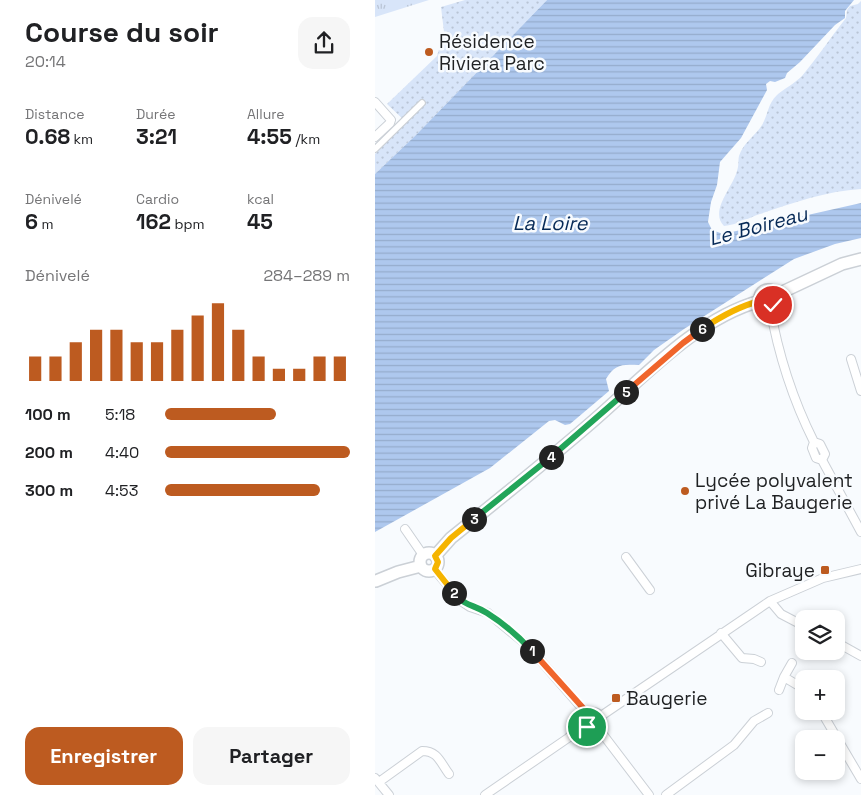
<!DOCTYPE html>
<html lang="fr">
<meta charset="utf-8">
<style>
body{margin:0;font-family:"Space Grotesk",sans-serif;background:#f6f6f6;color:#202124;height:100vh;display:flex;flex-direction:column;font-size:19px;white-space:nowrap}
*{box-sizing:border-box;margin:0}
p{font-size:16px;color:#757577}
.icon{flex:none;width:28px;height:28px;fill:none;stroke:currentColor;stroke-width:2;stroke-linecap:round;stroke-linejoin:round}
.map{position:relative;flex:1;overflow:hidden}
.side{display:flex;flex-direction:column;background:#fff;width:375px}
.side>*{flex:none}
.tools{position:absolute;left:420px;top:610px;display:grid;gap:10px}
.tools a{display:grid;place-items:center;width:50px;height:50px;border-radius:10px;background:#fff;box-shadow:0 2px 8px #0003;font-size:25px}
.pin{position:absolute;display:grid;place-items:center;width:42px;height:42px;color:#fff;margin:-21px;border:2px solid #fff;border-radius:50%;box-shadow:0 1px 5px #0007}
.km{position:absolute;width:25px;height:25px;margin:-12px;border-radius:50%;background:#222;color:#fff;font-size:14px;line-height:25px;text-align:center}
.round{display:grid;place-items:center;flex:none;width:52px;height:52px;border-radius:15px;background:#f6f6f6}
.overview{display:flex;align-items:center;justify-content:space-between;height:85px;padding:0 25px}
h1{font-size:28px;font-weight:800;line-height:38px}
.metrics{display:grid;grid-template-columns:repeat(3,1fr);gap:8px;height:85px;padding:5px 25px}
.metrics div{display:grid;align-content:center}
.metrics b{font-size:21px;font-weight:800}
.metrics small{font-size:14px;font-weight:400}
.metrics p{font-size:14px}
.chart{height:140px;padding:10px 25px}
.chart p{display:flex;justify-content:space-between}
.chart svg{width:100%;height:90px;margin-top:5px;stroke:#bd5b20;stroke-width:6}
.primary-button{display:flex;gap:10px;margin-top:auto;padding:10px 25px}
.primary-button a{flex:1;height:58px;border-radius:15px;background:#bd5b20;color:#fff;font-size:20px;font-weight:800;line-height:58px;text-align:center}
.primary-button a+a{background:#f6f6f6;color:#202124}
ul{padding:0 25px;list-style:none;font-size:16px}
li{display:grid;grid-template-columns:80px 60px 1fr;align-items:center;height:38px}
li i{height:12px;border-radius:6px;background:#bd5b20}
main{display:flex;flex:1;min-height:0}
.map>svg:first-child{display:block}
.grass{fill:url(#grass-tufts)}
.park{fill:url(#park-dots)}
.water{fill:url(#water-rules)}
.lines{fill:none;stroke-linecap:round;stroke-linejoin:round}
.pedestrian-casing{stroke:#cbd0d6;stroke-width:8}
.minor-casing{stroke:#cbd0d6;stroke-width:10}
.secondary-casing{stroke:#cbd0d6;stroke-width:14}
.pedestrian{stroke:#fff;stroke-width:5.5}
.minor{stroke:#fff;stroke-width:8}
.secondary{stroke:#fff;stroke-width:11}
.split-1-casing{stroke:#fff;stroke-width:10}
.split-2-casing{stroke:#fff;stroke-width:10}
.split-3-casing{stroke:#fff;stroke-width:10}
.split-4-casing{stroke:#fff;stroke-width:10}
.split-5-casing{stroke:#fff;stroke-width:10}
.split-6-casing{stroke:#fff;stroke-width:10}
.split-7-casing{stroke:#fff;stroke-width:10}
.split-1{stroke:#f0652b;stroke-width:6}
.split-2{stroke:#22a559;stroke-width:6}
.split-3{stroke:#f5b400;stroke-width:6}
.split-4{stroke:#22a559;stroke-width:6}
.split-5{stroke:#22a559;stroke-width:6}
.split-6{stroke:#f0652b;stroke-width:6}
.split-7{stroke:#f5b400;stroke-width:6}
.poi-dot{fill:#bd5b20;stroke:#f8fbfe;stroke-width:2}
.labels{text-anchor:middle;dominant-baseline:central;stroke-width:5;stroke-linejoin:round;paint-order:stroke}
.poi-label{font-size:19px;fill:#1f2123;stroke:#f8fbfe;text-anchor:start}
.water-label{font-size:20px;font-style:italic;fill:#072a57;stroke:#f8fbfe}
</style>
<main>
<section class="side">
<div class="overview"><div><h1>Course du soir</h1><p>20:14</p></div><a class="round"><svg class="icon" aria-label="share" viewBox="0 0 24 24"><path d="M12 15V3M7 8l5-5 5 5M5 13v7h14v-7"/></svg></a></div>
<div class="metrics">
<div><p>Distance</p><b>0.68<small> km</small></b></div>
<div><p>Durée</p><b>3:21</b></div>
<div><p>Allure</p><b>4:55<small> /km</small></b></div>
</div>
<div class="metrics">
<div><p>Dénivelé</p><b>6<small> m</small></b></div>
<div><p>Cardio</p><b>162<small> bpm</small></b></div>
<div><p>kcal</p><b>45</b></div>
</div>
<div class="chart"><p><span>Dénivelé</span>284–289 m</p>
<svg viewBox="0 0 160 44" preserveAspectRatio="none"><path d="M5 44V32M15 44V32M25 44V25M35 44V19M45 44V19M55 44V25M65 44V25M75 44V19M85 44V12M95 44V6M105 44V19M115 44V32M125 44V38M135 44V38M145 44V32M155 44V32"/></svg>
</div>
<ul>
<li><b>100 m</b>5:18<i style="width:60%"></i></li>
<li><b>200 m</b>4:40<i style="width:100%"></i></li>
<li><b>300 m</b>4:53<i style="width:84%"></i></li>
</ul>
<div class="primary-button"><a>Enregistrer</a><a>Partager</a></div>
</section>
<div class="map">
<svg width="486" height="795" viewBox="0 0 486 795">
<defs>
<pattern id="grass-tufts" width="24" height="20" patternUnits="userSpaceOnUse" patternTransform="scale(1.25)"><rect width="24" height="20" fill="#d8e5f9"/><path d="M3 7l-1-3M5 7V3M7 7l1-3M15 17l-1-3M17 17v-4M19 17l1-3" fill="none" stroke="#b9c4d5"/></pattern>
<pattern id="park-dots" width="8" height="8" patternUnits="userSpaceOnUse" patternTransform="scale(1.25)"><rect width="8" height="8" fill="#d8e5f9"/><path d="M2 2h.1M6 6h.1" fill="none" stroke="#b9c4d5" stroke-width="1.8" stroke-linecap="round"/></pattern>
<pattern id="water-rules" width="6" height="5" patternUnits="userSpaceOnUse" patternTransform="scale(1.25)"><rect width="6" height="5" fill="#aec8ee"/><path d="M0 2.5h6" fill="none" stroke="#95accc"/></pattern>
</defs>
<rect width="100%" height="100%" fill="#f8fbfe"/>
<!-- grass -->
<path class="grass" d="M0 0H54L0 17Z"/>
<!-- park -->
<path class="park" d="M90 0H172L41 135 0 174V154L31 122 12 104 62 56 69 32 66 7Z
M486 1V189C452 191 417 203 385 214 373 218 362 225 349 226 334 211 358 187 362 171 364 166 363 160 364 156 368 143 381 135 387 125 393 115 393 103 402 95 410 88 419 84 427 76 442 58 456 37 471 18L472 10 475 6 483 4Z"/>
<!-- water -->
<path class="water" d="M172 0H479L470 11V18L460 25 425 62 412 73 410 78 400 82 395 81 391 84 392 90 366 138 345 162 342 185 336 202 334 215 333 222 337 230 348 234 486 203V238L460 244 419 259 309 329 279 350 264 365C247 364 240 364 231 379L234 391 195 424 190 425 180 420 174 421 115 468 0 532V174L41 135Z"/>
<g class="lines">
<!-- pedestrian casing -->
<g class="pedestrian-casing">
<path id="pedestrian" d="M0 149 47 103"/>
</g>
<!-- minor casing -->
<g class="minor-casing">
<path id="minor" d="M0 102 16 120 15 123 0 137
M395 307C403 353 418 400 439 442L445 444 450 454 447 460
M476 359 486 391
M439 442 437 448 441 458 447 460 486 532
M30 529 48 555
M251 557 275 590
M59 569 86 601 95 607 113 613 153 646 212 714
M395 601 406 614 429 626
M346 633 367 658 379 659 386 662
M461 642 486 656
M417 663 409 677 429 689
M404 690 409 677
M446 711 486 779
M209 721a9 9 0 1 1 18 0a9 9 0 1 1-18 0Z
M226 716 395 601 448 578 486 569
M223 728 274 795
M0 778 14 795
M4 782 47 751C63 751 65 762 74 774
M110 795 193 738 209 724
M291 795 359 745 379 721 393 713"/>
</g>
<!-- secondary casing -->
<g class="secondary-casing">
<path id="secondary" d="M385 298a8 8 0 1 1 16 0a8 8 0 1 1-16 0Z
M401 295 467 264 486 259
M45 562a9 9 0 1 1 18 0a9 9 0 1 1-18 0Z
M60 556 76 538C123 500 171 462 217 422 266 380 320 319 385 301
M1 581 23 572 46 566"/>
</g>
<!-- pedestrian -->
<use href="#pedestrian" class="pedestrian"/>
<!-- minor -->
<use href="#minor" class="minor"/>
<!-- secondary -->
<use href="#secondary" class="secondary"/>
</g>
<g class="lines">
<!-- split-1 casing -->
<g class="split-1-casing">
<path id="split-1" d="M157 651 209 709 212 714 209 721 212 727"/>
</g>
<!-- split-2 casing -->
<g class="split-2-casing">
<path id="split-2" d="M79 593C91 607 98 604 112 613 128 623 144 637 157 651"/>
</g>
<!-- split-3 casing -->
<g class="split-3-casing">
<path id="split-3" d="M79 593 60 569 63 562 60 556 76 538 99 519"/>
</g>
<!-- split-4 casing -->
<g class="split-4-casing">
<path id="split-4" d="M99 519 176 457"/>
</g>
<!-- split-5 casing -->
<g class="split-5-casing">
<path id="split-5" d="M176 457 251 392"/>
</g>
<!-- split-6 casing -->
<g class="split-6-casing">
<path id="split-6" d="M251 392 308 343 327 329"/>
</g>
<!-- split-7 casing -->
<g class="split-7-casing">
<path id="split-7" d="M327 329C345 317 364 306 385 301L391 307 398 305"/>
</g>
<!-- split-1 -->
<use href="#split-1" class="split-1"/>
<!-- split-2 -->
<use href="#split-2" class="split-2"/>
<!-- split-3 -->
<use href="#split-3" class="split-3"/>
<!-- split-4 -->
<use href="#split-4" class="split-4"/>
<!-- split-5 -->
<use href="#split-5" class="split-5"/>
<!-- split-6 -->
<use href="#split-6" class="split-6"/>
<!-- split-7 -->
<use href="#split-7" class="split-7"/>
</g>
<!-- markers -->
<g class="poi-dot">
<circle cx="54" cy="52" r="5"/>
<circle cx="310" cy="491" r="5"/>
<rect x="445" y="565" width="10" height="10" rx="2.5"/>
<rect x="236" y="693" width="10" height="10" rx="2.5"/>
</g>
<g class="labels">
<!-- poi labels -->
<g class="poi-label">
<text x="64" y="41">Résidence<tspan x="64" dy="22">Riviera Parc</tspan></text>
<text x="320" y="480">Lycée polyvalent<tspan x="320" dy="22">privé La Baugerie</tspan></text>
<text x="440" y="570" text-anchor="end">Gibraye</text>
<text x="251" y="698">Baugerie</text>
</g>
<!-- water labels -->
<g class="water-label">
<text x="175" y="223">La Loire</text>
<text transform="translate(383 226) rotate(-15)">Le Boireau</text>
</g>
</g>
</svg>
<div class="tools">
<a><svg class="icon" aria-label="layers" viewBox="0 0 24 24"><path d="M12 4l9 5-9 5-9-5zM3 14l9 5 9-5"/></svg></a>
<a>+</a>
<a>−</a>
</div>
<div class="pin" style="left:212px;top:727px;background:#1e9e55"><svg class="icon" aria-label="arrive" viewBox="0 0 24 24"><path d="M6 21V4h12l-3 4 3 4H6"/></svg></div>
<div class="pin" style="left:398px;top:305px;background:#d93025"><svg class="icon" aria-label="check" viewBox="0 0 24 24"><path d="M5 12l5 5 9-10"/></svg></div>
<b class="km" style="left:157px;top:651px">1</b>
<b class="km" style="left:79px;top:593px">2</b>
<b class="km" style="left:99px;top:519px">3</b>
<b class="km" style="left:176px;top:457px">4</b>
<b class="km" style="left:251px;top:392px">5</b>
<b class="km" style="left:327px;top:329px">6</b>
</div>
</main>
